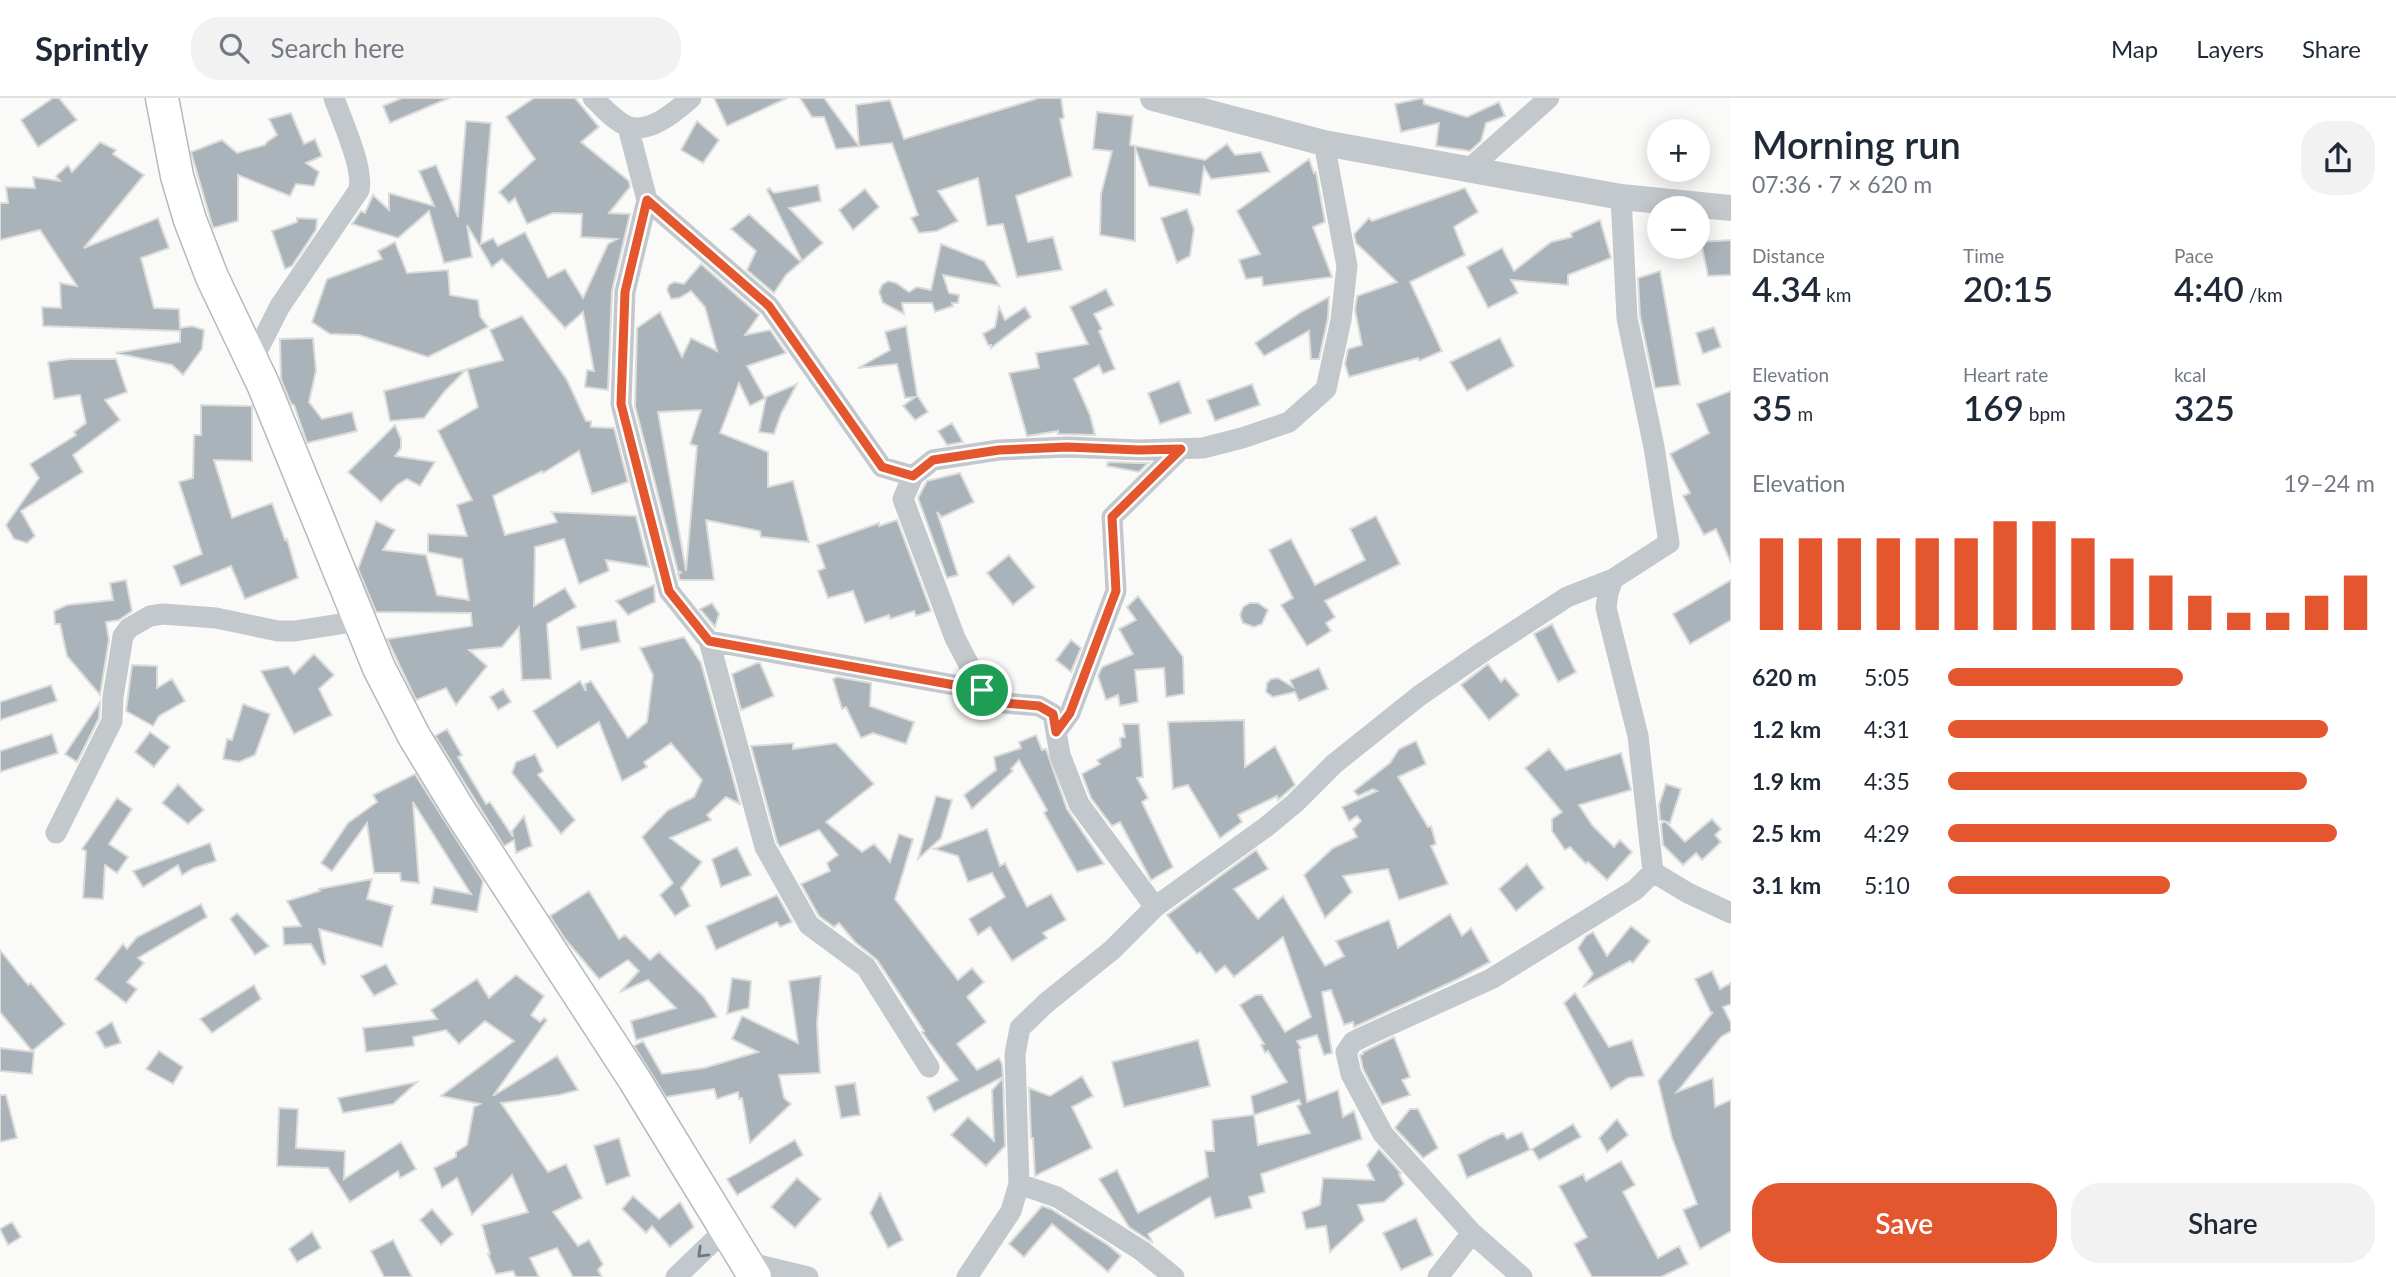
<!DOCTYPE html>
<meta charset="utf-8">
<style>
body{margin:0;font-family:Lato,sans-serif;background:#f2f2f3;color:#1f2937;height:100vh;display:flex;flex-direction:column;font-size:26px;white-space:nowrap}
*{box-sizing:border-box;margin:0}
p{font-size:23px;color:#747a83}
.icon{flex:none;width:38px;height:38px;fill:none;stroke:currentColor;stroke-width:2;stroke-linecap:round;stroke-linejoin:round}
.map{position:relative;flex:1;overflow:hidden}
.details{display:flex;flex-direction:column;background:#fff;width:665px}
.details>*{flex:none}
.tools{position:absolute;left:1647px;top:21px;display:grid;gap:14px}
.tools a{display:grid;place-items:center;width:63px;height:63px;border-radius:50%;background:#fff;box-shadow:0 4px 18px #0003;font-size:35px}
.pin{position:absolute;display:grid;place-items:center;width:60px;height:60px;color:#fff;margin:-30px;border:4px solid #fff;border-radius:50%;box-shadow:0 2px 7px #0007}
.round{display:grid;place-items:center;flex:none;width:74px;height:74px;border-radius:28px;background:#f2f2f3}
.head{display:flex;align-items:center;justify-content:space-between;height:119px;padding:0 21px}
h1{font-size:38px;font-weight:600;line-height:52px}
.metrics{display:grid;grid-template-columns:repeat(3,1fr);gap:10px;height:119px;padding:7px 21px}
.metrics div{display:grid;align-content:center}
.metrics b{font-size:35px;font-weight:600}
.metrics small{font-size:19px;font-weight:400}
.metrics p{font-size:19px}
.chart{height:196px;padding:14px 21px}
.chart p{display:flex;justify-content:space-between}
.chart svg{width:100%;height:126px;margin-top:7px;stroke:#e4572e;stroke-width:6}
.cta{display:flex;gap:14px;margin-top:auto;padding:14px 21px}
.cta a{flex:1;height:80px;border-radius:28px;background:#e4572e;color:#fff;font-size:28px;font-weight:600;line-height:80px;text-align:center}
.cta a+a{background:#f2f2f3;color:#1f2937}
ul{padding:0 21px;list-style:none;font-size:23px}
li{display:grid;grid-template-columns:112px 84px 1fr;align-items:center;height:52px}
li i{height:18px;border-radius:9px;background:#e4572e}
header{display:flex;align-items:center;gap:42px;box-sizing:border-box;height:98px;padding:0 35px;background:#fff;border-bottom:2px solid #e0e1e3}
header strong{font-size:33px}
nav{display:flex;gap:38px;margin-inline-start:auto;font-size:24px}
.search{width:490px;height:63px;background:#f2f2f3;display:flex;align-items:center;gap:18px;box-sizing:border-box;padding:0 24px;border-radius:28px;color:#747a83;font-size:26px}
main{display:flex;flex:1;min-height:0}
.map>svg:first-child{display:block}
.building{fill:#aab3b9;stroke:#dcdcda;stroke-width:2;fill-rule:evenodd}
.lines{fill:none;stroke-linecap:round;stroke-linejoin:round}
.secondary-casing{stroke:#b3babf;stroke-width:35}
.minor{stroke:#c3c8cc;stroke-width:21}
.tertiary{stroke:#c3c8cc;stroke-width:26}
.secondary{stroke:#fff;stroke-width:32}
.oneway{stroke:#6a7a87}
.route-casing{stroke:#fff;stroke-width:14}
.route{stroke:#e4572e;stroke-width:9}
</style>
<header>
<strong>Sprintly</strong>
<div class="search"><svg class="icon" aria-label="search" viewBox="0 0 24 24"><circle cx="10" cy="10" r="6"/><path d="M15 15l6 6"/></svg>Search here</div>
<nav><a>Map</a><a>Layers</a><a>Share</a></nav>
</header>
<main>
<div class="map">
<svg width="1731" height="1179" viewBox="0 0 1731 1179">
<rect width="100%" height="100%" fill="#fafaf8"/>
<!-- building -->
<path class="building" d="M53 0H59L77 22 38 49 21 22Z
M402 0H449L390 25 383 8Z
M534 0H575L599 29 581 44 629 83 630 89 609 115 630 116 612 193 608 292 585 289 587 272 594 273 583 214 565 230 502 161 492 169 467 127 472 159 444 165 429 113 398 140 352 126 361 113 365 115 373 97 389 112V95L434 108 419 73 436 67 458 119 466 23 491 25 481 146 493 140 498 148 525 134 548 180 565 171 583 200 608 146 617 141 581 139 582 116 553 115 527 126 515 100 509 105 499 94 535 61 506 19Z
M714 0H787L727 28Z
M800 0H824L859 48 856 7 890 2 904 41 1039 0H1061L1064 20 1060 21 1072 78 1016 98 1028 144 1053 139 1062 172 1017 179 1003 126 987 128 978 80 938 93 958 123 937 133 919 135 911 120 918 117 892 45 836 51 824 19H812Z
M1423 0 1424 6 1467 19 1499 4 1505 18 1486 25 1481 43 1470 53 1436 48 1439 25 1401 34 1395 6Z
M1097 14 1133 18 1130 47 1205 62 1227 46 1235 57 1261 54 1270 74 1211 81 1204 69 1200 97 1149 88 1135 49V143L1100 137 1101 96 1112 53 1093 51Z
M291 15 304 46 315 41 322 58 306 65 319 74 314 88 296 86 290 98 238 77V123L213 130 191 54 222 42 237 55 265 47 267 44 277 37 269 21Z
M697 23 719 42 703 65 681 52Z
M100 44 116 52 113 56 144 77 84 150 158 120 169 150 141 160 154 210 179 211 180 230 192 228 204 232 202 251 183 277 172 267 116 255 180 244V233L43 228 42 209 61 210 60 185 77 188 40 132 0 142V105H8L6 89 35 90 33 79 60 83 56 78 68 67 72 74Z
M1309 61 1314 75 1316 74 1325 124 1313 129 1332 179 1263 188 1262 179 1246 181 1239 162 1260 156 1237 113Z
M818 87 821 103 789 110 823 145 802 163 767 92 769 90 774 95Z
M1465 90 1478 114 1454 129 1465 157 1410 184 1442 253 1419 263 1418 260 1349 279 1345 266 1348 251 1362 247 1355 212 1357 198 1397 184 1356 145 1354 136 1369 120 1372 123Z
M865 91 879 109 853 132 839 112Z
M1187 111 1194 131 1190 158 1177 165 1161 120Z
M749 116 801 164 786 177 774 195 747 172 756 153 731 131Z
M297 120 317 121 316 132 292 168 285 171 272 133 297 124Z
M1600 122 1611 160 1568 177V187L1511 182 1518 195 1488 210 1467 169 1502 150 1514 173 1551 144 1572 139 1571 135Z
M1731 142V177L1708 178 1701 144Z
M395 144 407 175 448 172 450 197 478 202 480 218 488 229 428 259 359 237 330 236 312 224 327 181 382 161 378 153Z
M941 146 984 163 1000 188 943 177 949 195 959 197 958 205H952L953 208 935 214 932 205H902L904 216 883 205 879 194 882 187 888 183 896 185 909 194 917 189 931 192Z
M701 166 759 217 745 237 770 232 786 255 747 268 765 300 750 308 739 285 720 335 768 354V389L793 383 809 444 761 439 760 433 706 422 714 482H680L678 476 682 474H678L635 308 637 230 660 214 682 259 691 240 717 253 705 209 691 193 679 200 671 201 667 192 669 187 674 184 684 186ZM701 312 690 346 697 348 686 473 658 314Z
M1660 173 1680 287 1655 290 1640 218 1638 180Z
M1106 191 1114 207 1094 216 1102 231 1099 233 1115 271 1103 276 1099 267 1074 281 1090 317 1095 337 1058 336V333L1027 338 1009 275 1039 270 1036 255 1088 246 1070 209Z
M1329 199 1328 220 1319 261H1311L1309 233 1264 258 1255 245 1301 214Z
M999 209 1005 222 1025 209 1031 219 991 250V247H988L983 236 995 229Z
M522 218 567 282 586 323H591V329L614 330 628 384 592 396 579 353 543 375 542 373 493 398 505 437 557 424 552 414 636 418 649 469 606 462 609 473 579 486 564 441 535 449 534 508 565 490 576 509 547 526 551 581 522 582 519 529 502 549 469 552 487 568 456 607 446 590 416 602 387 541 472 528 471 515 376 514 358 471 376 423 395 432 383 452 426 457 437 497 469 502 462 461 428 454V436L467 438 457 407 472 402 438 333 478 309 467 271 445 293 424 320 390 323 384 293 503 262 490 232Z
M906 228 917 297 928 314 915 322 903 308 915 299 905 300 897 266 858 270 890 252 885 234Z
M1714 229 1721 249 1703 256 1696 235Z
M313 240 316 273 309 304 322 321 352 314 357 333 307 345 294 307 291 306 281 281 280 241Z
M1500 240 1514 268 1467 293 1450 264Z
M69 261H116L127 294 105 302 120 322 73 357 83 374 21 413 35 438 27 445 14 441 6 427 39 380 30 366 76 337 74 334 86 325 80 297 54 301 48 264Z
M1179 283 1191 315 1160 326 1148 295Z
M797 286 781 316 774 336 759 334 766 299Z
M1252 286 1260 307 1215 323 1207 302Z
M1731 293V465L1716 431 1704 437 1683 398 1690 395 1670 356 1709 335 1697 306Z
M201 307 252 308V363L214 362 232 420 272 405 285 442 287 441 298 480 245 501 231 468 181 488 173 468 202 456 179 384 193 380 194 337H201Z
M952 325 963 344 947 347 938 333Z
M395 327 401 341V350L395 358 435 364 420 388 407 381 397 387 381 404 348 374Z
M1108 364 1138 365H1148L1139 374 1107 368Z
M960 375 974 404 942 419 937 414 958 477 947 480 918 400 927 383Z
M1376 418 1400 466 1325 503 1335 519 1326 525 1331 533 1307 548 1281 507 1293 500 1269 452 1291 441 1315 487 1365 462 1350 431Z
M897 422 931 513 916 518 914 513 890 521 889 517 865 525 853 493 828 500 818 473 825 470 817 447 879 425V428Z
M1009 457 1035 489 1013 507 987 475Z
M126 482 132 513 119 522 106 524 109 542 100 597 67 558 60 526H55L54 513 67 507 113 502 110 485Z
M1731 482V522L1690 546 1673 516Z
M654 487 655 504 628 517 616 503Z
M1138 498 1183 559 1184 596 1166 599 1164 570 1135 572 1138 604 1120 608 1118 597 1106 602 1098 578 1102 569 1133 556 1119 531 1136 522 1127 509Z
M712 505 719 516 715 529 700 511Z
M1250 505H1258L1268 512 1262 526 1254 529 1243 525 1240 517 1243 509Z
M616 522 620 544 581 552 577 529Z
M1552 526 1576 574 1558 584 1534 536Z
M684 539 701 565 740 706 726 699 707 717 711 722 670 740 702 764 681 790 690 808 675 818 660 797 673 785 642 739 668 712 694 699 702 682 671 645 644 664 647 669 622 683 599 624 557 650 533 613 580 583 586 593 585 586 591 583 628 640 647 624 653 577 640 550Z
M1071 542 1081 550 1071 574 1056 562Z
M314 556 334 577 319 591 332 617 294 636 261 573 288 568 294 576Z
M757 565H760L774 598 741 612 732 576Z
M1488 566 1501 584 1505 580 1519 597 1489 622 1461 587Z
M132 567 157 568V590L172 581 185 603 159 618 153 628 126 613Z
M1319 570 1328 591 1299 603 1295 594 1273 599 1266 594 1267 585 1271 581 1278 580 1293 589 1290 582Z
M837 579 871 585 870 608 914 624 906 646 873 635 861 640 846 609 842 611 833 581Z
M51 587 57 603 0 622V604Z
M503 591 511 604 498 612 490 599Z
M100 604 99 620 77 664 65 656Z
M243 606 270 616 255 657 239 664 223 661 227 641 232 642Z
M1244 622 1245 669 1275 648 1295 687 1278 702 1277 698 1238 717 1242 724 1220 740 1188 687 1173 691 1168 624Z
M1123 626H1139L1143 679 1137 680 1148 700 1142 704 1173 769 1151 782 1120 724 1112 728 1091 700 1082 676 1100 666 1097 662 1121 649 1120 640 1125 639Z
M447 631 462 657 458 659 486 706 490 704 513 739 512 733 524 718 532 748 516 755 514 742 504 748 435 638Z
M150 634 170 649 154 669 135 654Z
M52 636 58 655 0 674V653Z
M1036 637 1042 652 1046 651 1067 711 1104 766 1077 774 1044 715 1047 712 1019 662 1011 671 1013 673 972 711 964 697 996 672 994 659 1021 650 1019 644Z
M1416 643 1426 666 1398 679 1428 729 1431 728 1436 746 1431 748 1448 786 1399 802 1388 771 1343 778 1352 794 1325 820 1304 777 1333 750 1357 739 1353 731 1361 723 1357 718 1349 723 1342 709 1377 693 1373 691 1358 698 1354 693 1390 665 1399 651Z
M793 645V651L836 645 874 686 826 724 862 754 874 746 890 764 899 736 913 741 895 801 958 882 972 870 984 884 967 899 986 924 957 946 977 972 999 960 1002 966 1003 979 934 1014 927 999 958 982 927 941 922 934 924 933 877 862 855 844 839 825 834 829 819 818 801 786 830 773 827 765 838 757 819 732 780 749 777 744 751 648Z
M1549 651 1566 672 1621 655 1631 692 1579 707 1592 727 1614 749 1620 742 1632 754 1607 782 1588 764 1586 766 1570 749 1565 752 1552 733V721L1562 714 1525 670Z
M535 656 543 673 538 677 575 722 561 736 512 675 516 664Z
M415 676 483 783 477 814 431 806 434 789 471 796 413 704 419 785 401 783 400 775H374L367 725 332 773 321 765 348 725 377 704 373 697Z
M178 686 204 712 188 726 162 705Z
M1666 686 1681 691 1670 725 1660 722 1659 707Z
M936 698 952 702 941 740 918 761Z
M117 700 132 711 109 746 128 759 117 775 105 767 103 801 83 800 86 753 82 751Z
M1712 721 1721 731 1715 737 1721 744 1702 762 1696 755 1683 767 1663 747 1661 726 1665 723 1685 744Z
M987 731 1000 768 1005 765 1027 809 1051 796 1066 822 1043 835 1047 840 1012 863 990 829 978 837 969 821 1005 799 992 775 968 784 958 758 934 751Z
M210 745 216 763 194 770 182 777 178 767 143 789 133 773Z
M737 749 751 777 721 789 712 761Z
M1256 752 1268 771 1234 791 1258 821 1283 798 1325 868 1344 858 1336 843 1389 822 1398 850 1450 816 1462 838 1471 830 1490 864 1458 881 1354 929 1353 924 1344 927 1331 892 1322 894 1332 955 1324 957 1317 937 1297 943 1301 950 1299 951 1307 1004 1338 992 1343 1019 1354 1013 1362 1041 1261 1076 1265 1094 1249 1099 1252 1110 1215 1120 1210 1099 1148 1136 1153 1145 1129 1129 1099 1081 1117 1072 1138 1115 1208 1079 1205 1053H1214L1212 1022 1254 1017 1251 998 1287 984 1268 953 1265 955 1261 947 1264 946 1240 907 1256 897H1262L1285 934 1311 919 1283 839 1234 879 1225 868 1216 875 1200 854 1197 856 1167 817ZM1299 1002 1301 1006 1297 1008 1310 1035 1258 1047 1254 1017Z
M1527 766 1544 790 1516 813 1499 791Z
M372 781 367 801 393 808 382 849 319 831 326 866 323 867 311 846 284 847 283 829 301 828 287 803 320 793 319 791Z
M589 793 619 841 625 837 650 862 659 854 704 899 717 919 636 942 631 923 676 910 648 882 620 894 639 873 628 862 599 881 565 841 550 818Z
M777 797 792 824 780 829 777 824 716 852 706 828Z
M201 806 207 819 138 860 144 865 127 884 137 891 126 905 95 881 123 846 127 851 137 839Z
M237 815 269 848 255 857 230 821Z
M1631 828 1650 843 1633 865 1630 863 1583 889 1593 876 1578 850 1586 838 1593 834 1607 858Z
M0 852 28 887 31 885 65 926 32 953 0 914Z
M386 866 397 886 374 898 361 878Z
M1712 873 1720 891 1731 885V906L1723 909 1731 925V933L1721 939 1677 994 1713 980 1715 1009 1731 1002V1133L1700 1151 1683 1112 1697 1106 1672 1040 1658 983 1713 914 1711 915 1695 881Z
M516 877 544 898 531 917 540 924 544 920 547 922 493 998 557 958 578 992 559 997 501 1005 548 1074 566 1066 582 1100 553 1114 578 1148 589 1142 603 1166 598 1172 602 1179H573L557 1150 530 1160 539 1179H516L513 1173 496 1176 488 1156H490L482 1127 528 1114 512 1077 472 1117 457 1080 442 1090 434 1070 456 1059V1054L467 1047 474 1009 480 1006 441 998 514 943 485 923 459 946 446 932 413 939 414 948 366 954 363 930 437 921 431 912 477 881 489 900Z
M821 878 817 926 820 975 779 977 784 1000 791 1006 750 1045 742 1000 739 1001 738 994 717 1001 714 991 666 999 634 948 643 943 662 976 704 970 758 954 732 941 742 918 798 945 789 883Z
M732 880 751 883 749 910 727 916Z
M254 887 261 901 212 935 200 921Z
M1575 895 1609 949 1632 942 1644 978 1628 980 1611 991 1564 905Z
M112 924 121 945 105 950 96 934Z
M1394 939 1410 979 1402 982 1410 997 1382 1007 1363 971 1360 957 1363 956V954Z
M1198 942 1210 988 1124 1009 1112 964Z
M0 950 34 954 32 976 0 973Z
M159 953 183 969 173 986 146 971Z
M1082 978 1093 998 1072 1009 1092 1050 1035 1078 1033 1040H1031L1029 990 1050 998Z
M1003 980 1005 1048 986 1068 951 1037 968 1019 994 1043 992 992Z
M417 984 393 1006 343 1015 338 1000Z
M855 985 860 1017 841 1020 835 988Z
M0 997H6L17 1040 0 1044Z
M279 1010 298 1011 296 1050 345 1053 344 1081 401 1044 416 1071 400 1080 398 1073 350 1104 328 1070 277 1068Z
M1410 1011H1418L1438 1050 1423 1060 1395 1030Z
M1617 1021 1628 1037 1607 1054 1599 1040Z
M1573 1026 1581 1039 1539 1062 1532 1051Z
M1522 1034 1530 1052 1467 1080 1458 1057 1490 1040 1503 1035 1507 1041Z
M619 1040 630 1078 606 1087 594 1048Z
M795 1042 803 1057 737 1097 727 1081Z
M1379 1051 1401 1075 1399 1076 1404 1086 1384 1104 1358 1107 1364 1122 1330 1154 1326 1128 1306 1131 1302 1114 1320 1107 1323 1080 1374 1082 1367 1067Z
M1621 1063 1635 1087 1623 1094 1658 1160 1679 1148 1688 1166 1661 1179H1592L1574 1146 1587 1139 1559 1088 1583 1076 1586 1083Z
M797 1080 821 1101 795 1130 771 1109Z
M880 1095 903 1142 888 1150 870 1115Z
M633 1098 659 1121 680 1104 694 1129 670 1149 652 1128 646 1135 622 1111Z
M1042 1108 1051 1111 1108 1147 1121 1158 1108 1174 1052 1126 1024 1159 1009 1146Z
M432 1111 453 1136 441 1147 420 1122Z
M1416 1120 1433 1157 1401 1172 1383 1135Z
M12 1124 21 1139 8 1147 0 1131Z
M312 1134 321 1150 297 1164 289 1151Z
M393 1142 412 1179H384L371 1153Z"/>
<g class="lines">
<!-- secondary casing -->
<g class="secondary-casing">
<path id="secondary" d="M162 0 177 78 190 122 212 179 263 286 379 570 414 638 459 712 634 981 755 1179"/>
</g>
<!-- minor -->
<path class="minor" d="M593 0C603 9 614 23 627 28 649 37 676 13 691 0
M628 29 647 102 625 194 621 306 669 493 709 543 765 749 809 827 866 869 929 969
M1469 71 1549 0
M647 102 769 208 882 369 913 378
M252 263 280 208 359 92C364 70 342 23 334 0
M709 543 982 592
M1056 634 1070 615 1116 493 1112 419 1181 351
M56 735 112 623 113 599 123 538 129 530 150 518 163 516 216 520 278 533H295L359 523
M1653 774 1688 795 1731 815
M1155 809 1079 706 1060 657 1053 616 1039 608 1004 605 982 592 955 540 903 401 913 378 933 362 999 352 1067 349 1139 352 1203 350 1242 340 1289 324 1326 291 1341 222 1347 168 1324 45
M1019 1086 1057 1099 1142 1153 1174 1179
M747 1164 808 1179
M676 1179 727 1130
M967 1179 1011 1113 1019 1086 1015 956 1020 930 1046 905 1112 852 1155 809 1266 729 1295 705 1334 666 1419 598 1484 553 1567 499 1613 481
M1438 1179 1472 1135
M1522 1179 1472 1135 1383 1036 1351 976 1346 954 1353 944 1363 939 1491 881 1635 792 1653 774 1638 638 1606 510 1608 495 1613 481 1669 445 1654 349 1627 220 1621 99"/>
<!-- tertiary -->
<path class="tertiary" d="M1153 0 1324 45 1621 99 1731 110"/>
<!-- secondary -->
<use href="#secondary" class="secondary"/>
</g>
<!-- one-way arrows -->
<defs><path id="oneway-chevron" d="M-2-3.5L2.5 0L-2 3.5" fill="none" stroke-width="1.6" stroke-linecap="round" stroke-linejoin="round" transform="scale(1.75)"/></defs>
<use class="oneway" href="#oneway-chevron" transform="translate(702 1155) rotate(136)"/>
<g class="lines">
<!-- route casing -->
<g class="route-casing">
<path id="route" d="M647 102 769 208 882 369 913 378 933 362 999 352 1067 349 1139 352 1181 351 1112 419 1116 493 1070 615 1056 634 1053 616 1039 608 1004 605 982 592 709 543 669 493 621 306 625 194Z"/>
</g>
<!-- route -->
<use href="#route" class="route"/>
</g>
</svg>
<div class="tools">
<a>+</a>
<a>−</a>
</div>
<div class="pin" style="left:982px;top:592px;background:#1e9e55"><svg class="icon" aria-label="arrive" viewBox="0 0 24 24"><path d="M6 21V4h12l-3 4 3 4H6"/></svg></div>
</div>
<section class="details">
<div class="head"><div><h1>Morning run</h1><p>07:36 · 7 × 620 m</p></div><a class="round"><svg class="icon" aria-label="share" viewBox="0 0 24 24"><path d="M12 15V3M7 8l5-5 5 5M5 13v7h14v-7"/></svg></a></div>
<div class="metrics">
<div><p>Distance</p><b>4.34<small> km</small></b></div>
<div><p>Time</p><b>20:15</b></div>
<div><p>Pace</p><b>4:40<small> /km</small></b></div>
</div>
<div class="metrics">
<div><p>Elevation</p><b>35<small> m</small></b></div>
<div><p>Heart rate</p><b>169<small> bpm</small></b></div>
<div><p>kcal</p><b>325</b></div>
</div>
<div class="chart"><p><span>Elevation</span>19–24 m</p>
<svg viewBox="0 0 160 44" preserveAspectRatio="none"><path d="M5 44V12M15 44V12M25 44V12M35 44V12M45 44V12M55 44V12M65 44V6M75 44V6M85 44V12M95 44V19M105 44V25M115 44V32M125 44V38M135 44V38M145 44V32M155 44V25"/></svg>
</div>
<ul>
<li><b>620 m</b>5:05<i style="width:55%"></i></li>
<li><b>1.2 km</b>4:31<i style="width:89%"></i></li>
<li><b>1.9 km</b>4:35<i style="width:84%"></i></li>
<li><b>2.5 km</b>4:29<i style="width:91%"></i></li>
<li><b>3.1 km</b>5:10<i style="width:52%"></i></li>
</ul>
<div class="cta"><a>Save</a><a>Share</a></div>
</section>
</main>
